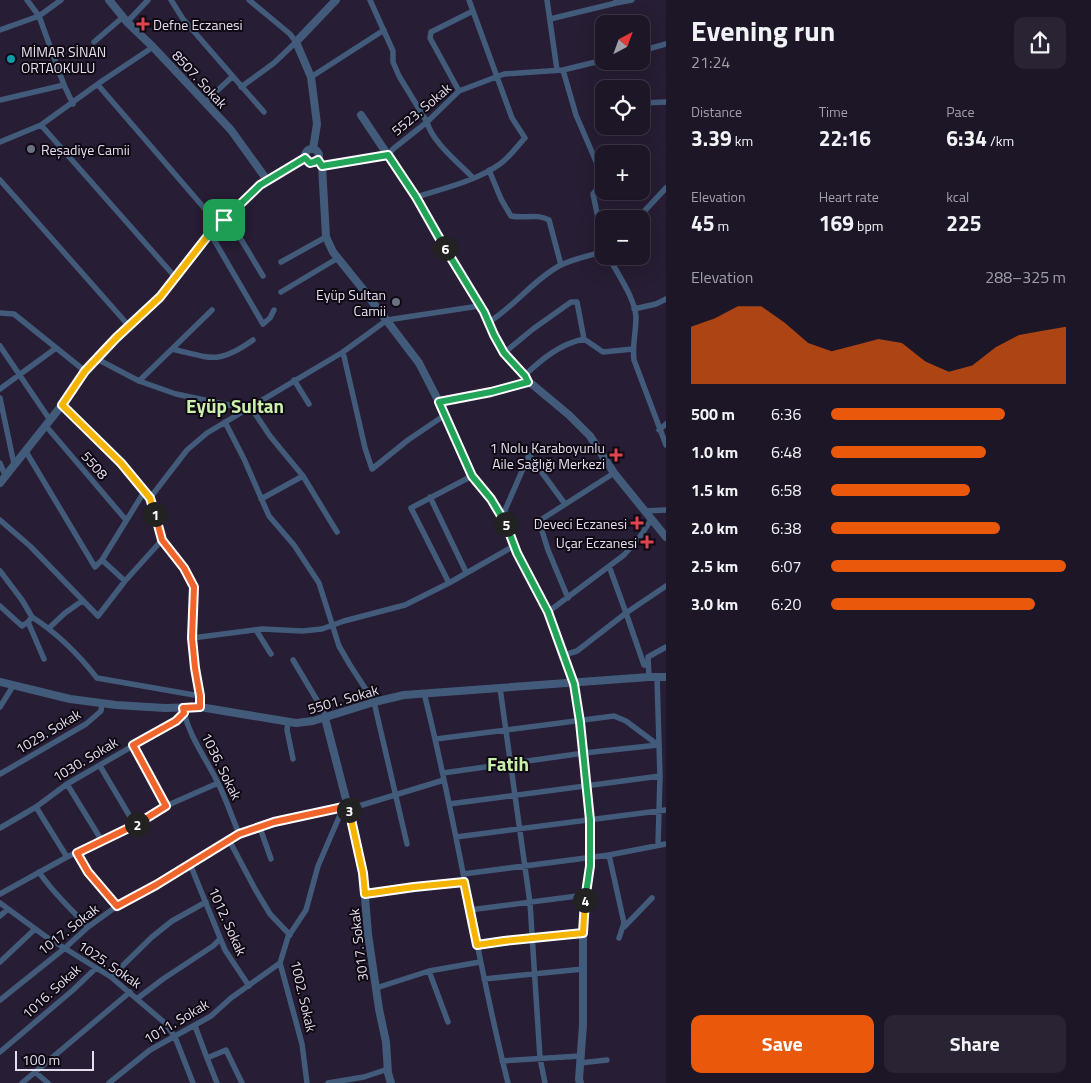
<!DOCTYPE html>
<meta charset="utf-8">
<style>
body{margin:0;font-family:"Titillium Web",sans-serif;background:#2a2333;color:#f1f3f6;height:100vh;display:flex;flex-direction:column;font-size:19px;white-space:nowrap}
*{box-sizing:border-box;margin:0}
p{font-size:16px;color:#a09fa7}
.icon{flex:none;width:28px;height:28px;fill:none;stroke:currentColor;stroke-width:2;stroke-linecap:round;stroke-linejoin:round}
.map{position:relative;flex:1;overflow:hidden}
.side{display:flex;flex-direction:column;background:#1d1627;width:425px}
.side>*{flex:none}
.needle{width:32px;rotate:41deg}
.buttons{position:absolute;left:595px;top:15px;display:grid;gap:10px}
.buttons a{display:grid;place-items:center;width:55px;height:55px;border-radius:10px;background:#1d1627;box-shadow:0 5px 20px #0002,0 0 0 1px #3b3544;font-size:25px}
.scale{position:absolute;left:15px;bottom:12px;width:79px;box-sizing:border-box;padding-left:5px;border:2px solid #e3dded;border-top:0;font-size:14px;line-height:18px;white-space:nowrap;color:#e3dded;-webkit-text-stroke:4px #0e0913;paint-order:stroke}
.pin{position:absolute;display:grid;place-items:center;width:42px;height:42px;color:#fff;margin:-21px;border-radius:10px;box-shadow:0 2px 8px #0006}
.km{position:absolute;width:25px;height:25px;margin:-12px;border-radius:50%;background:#222;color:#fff;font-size:14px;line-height:25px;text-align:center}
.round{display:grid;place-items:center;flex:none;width:52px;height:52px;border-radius:10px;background:#2a2333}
.summary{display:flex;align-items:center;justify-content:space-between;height:85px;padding:0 25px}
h1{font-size:28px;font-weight:700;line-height:38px}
.metrics{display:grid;grid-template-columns:repeat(3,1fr);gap:8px;height:85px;padding:5px 25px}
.metrics div{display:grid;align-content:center}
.metrics b{font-size:21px;font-weight:700}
.metrics small{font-size:14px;font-weight:400}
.metrics p{font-size:14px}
.chart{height:140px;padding:10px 25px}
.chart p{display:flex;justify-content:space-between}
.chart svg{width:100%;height:90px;margin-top:5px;fill:#ea580c;opacity:.7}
.action{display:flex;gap:10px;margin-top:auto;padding:10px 25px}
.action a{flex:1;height:58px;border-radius:10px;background:#ea580c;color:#fff;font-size:20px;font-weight:700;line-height:58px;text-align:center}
.action a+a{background:#2a2333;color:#f1f3f6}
ul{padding:0 25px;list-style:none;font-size:16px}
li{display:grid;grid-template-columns:80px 60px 1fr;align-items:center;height:38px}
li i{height:12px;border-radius:6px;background:#ea580c}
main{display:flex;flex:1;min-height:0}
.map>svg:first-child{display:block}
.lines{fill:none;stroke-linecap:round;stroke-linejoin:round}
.minor{stroke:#425b7a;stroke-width:5.5}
.tertiary{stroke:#425b7a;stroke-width:8}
.split-1-casing{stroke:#fff;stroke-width:10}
.split-2-casing{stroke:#fff;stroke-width:10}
.split-3-casing{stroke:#fff;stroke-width:10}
.split-4-casing{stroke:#fff;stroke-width:10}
.split-5-casing{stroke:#fff;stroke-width:10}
.split-6-casing{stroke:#fff;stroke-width:10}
.split-7-casing{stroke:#fff;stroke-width:10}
.split-1{stroke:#f5b400;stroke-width:6}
.split-2{stroke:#f0652b;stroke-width:6}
.split-3{stroke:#f0652b;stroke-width:6}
.split-4{stroke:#f5b400;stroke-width:6}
.split-5{stroke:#22a559;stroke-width:6}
.split-6{stroke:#22a559;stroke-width:6}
.split-7{stroke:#22a559;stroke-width:6}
.health-dot{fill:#e0444e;stroke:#0e0913;stroke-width:2}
.culture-dot{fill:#0f9aa8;stroke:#0e0913;stroke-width:2}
.worship-dot{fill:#6b7280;stroke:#0e0913;stroke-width:2}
.labels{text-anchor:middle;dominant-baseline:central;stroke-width:4;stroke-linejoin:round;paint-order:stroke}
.poi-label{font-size:14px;fill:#e3dded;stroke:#0e0913;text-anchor:end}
.street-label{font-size:14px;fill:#e3dded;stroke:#0e0913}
.district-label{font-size:19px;font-weight:bold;fill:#caf0aa;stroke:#0e0913}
</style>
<main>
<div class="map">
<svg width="666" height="1083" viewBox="0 0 666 1083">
<rect width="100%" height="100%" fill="#271d34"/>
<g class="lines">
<!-- minor -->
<path class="minor" d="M27 0 39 16 64 85 73 104
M171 0 183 19 264 112
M370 0 393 51V62L399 76 427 122C432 142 459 163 473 178
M547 0 557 70
M616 0V3L632 0
M550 19 616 3
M127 22 148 0
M0 30 39 16 61 0
M94 42 123 17
M641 51 666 44
M563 70 576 115 604 180
M311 77 384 30
M622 82 623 89
M98 85 218 224
M241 87 274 63 296 42 290 34 249 0
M459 91 430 38 431 32 473 11
M0 100 64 85
M205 102 232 77
M641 103 666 102
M41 125 176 278
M0 142 41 125 102 81 153 47
M318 160 322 166 388 155 393 149 427 122 459 91 504 74 563 70 604 60
M489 170 501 199 511 216C525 219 536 213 549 220L561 265
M0 180 129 326
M604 181 593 194 604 247
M416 197C445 188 476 181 500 164 510 157 517 146 525 138L512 118 469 0
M637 219 666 188
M224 220 239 236 263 276
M210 233 263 324 270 318 274 310
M608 256C617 273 635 298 636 317 636 332 632 346 634 360L666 445
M281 262 326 237
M281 292 338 258
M634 309 656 304 666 299
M0 313 14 314 85 371
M489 322C515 306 532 281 559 266 572 259 589 256 604 251
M0 346 50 420
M172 349 212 310
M343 352 365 448 372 469 408 440 445 415
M504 353 533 329 571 302H577L584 339
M97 359 139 381 176 394 238 407 250 406 270 436 303 476 261 499
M525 375C542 359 560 344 584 339L603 352 633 349
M294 380 309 404
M139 381 172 349C211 358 218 365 253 340
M0 389 56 348
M0 398 14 464
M439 402 491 392 528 382
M225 422 244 459 269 516 294 545 319 583 339 646 350 665 374 702 407 844
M46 426 126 520
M659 430 666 424
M25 450 95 567 102 560 144 492 121 463 62 405
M0 463 5 475
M303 476 337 532
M148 495 150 498 162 540 184 568 194 587 192 638 195 668 200 696V707
M430 497 466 572
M150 498 187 450 207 433 343 352 387 320 479 306
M644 511 666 510
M502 517 529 455 565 504
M0 520 30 546 98 616 125 581 162 540
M102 560 125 581
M0 571 22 600 32 617 28 622 44 659
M449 583 411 508 472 476
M568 598 548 550 539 521 614 473
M0 606 22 626 28 622
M548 612 624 555 639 538 651 520
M32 617C57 633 79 655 97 678L200 696
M49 628 65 613 82 601
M256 630 271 654
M192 638 262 629 302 631 322 629 344 621 405 605 449 583 514 546
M564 655 577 651 626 613 609 566
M293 660 324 712 325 718
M648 665H644L626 613 666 586
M649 677 648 657 666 647
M657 677 660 776 658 845
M500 688 530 903 540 1058 545 1083
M424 693C457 822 475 954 508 1083
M0 707 13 686
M184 712C190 738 207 760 218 783 226 799 232 817 239 834
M288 723 287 730 293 759
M436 739 614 716 626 721 658 745
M133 745 166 806
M100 766 135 825
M443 773 584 753 658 745
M0 774 86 724 101 711 102 703
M67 784 102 841
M449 804 660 776
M36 807 67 857
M349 809 444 780
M0 828 36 807 67 784 176 721 184 713
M260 828 271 859
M456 837 666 810
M229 840 255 889 270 914 290 935
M77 853 88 872 117 906
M609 855 624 923 619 938
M190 864 225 950 249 986
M39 872C53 893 71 909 88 927
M463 874 609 855 666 844
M0 894 67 857 135 825 166 806 218 783
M365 895 414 887 464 882
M0 903 45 936 111 977 165 1023 175 1037 193 1083
M469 910 585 895
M0 916 8 909
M624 927 652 898
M477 945 504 941 583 933
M0 962 35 929
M429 971 448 1022
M111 977 152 937 172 921 206 902
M484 979 583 969
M376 988 429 971 480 962
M138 998 163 979 213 946 220 939
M0 1000 65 948 88 927 117 906 156 885 239 834 274 822 348 806
M195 1026 207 1058 226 1050 242 1083
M0 1052 73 990 96 968
M207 1058 217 1083
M502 1061 580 1056
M580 1063 607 1060
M35 1072 48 1083
M22 1083 130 992
M109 1083 150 1050 211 1016 231 998 280 963
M307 1083 302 1044 280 963 288 937 306 910 318 866 343 808
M328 1083 364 1077 388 1069"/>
<!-- tertiary -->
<path class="tertiary" d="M109 0 127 22 153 47 231 130 267 180
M361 115 416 197 484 312 494 335 504 353 525 375 528 382 533 385 569 415 590 436 614 473 666 537
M313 149 317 124 311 77 296 42 336 0
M305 156a7 7 0 1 1 14 0a7 7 0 1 1-14 0Z
M322 166 326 237 333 252 362 288 419 363 439 402 472 476 491 499 508 527 517 553 548 612 574 683 584 753 591 840 590 866 585 895 583 933V1025L579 1079 580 1083
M0 483 62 405 85 371 117 338 160 297 218 224 260 185 305 158
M0 682 70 699 116 705 165 708 200 707 296 723 313 721 374 702 404 695 649 677H666
M325 718 355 834 363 873 368 934 379 1009 386 1042 388 1073 391 1083"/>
</g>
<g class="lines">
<!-- split-1 casing -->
<g class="split-1-casing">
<path id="split-1" d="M155 514 150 498 121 463 62 405 85 371 116 338 160 297 210 233 224 220"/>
</g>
<!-- split-2 casing -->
<g class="split-2-casing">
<path id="split-2" d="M137 824 166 806 133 745 176 721 184 713 183 708 200 707V696L195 668 192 638 194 587 184 568 162 540 155 514"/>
</g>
<!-- split-3 casing -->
<g class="split-3-casing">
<path id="split-3" d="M137 824 77 853 88 872 117 906 156 885 239 834 274 822 348 806 349 810"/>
</g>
<!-- split-4 casing -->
<g class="split-4-casing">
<path id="split-4" d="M349 810 363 873 365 894 414 887 464 882 477 945 504 941 583 933 585 900"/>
</g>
<!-- split-5 casing -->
<g class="split-5-casing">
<path id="split-5" d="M506 524 517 553 548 612 574 684 580 722 590 820V866L585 900"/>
</g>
<!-- split-6 casing -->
<g class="split-6-casing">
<path id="split-6" d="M445 248 484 312 494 335 504 353 525 376 528 382 491 392 439 402 472 476 491 499 506 524"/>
</g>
<!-- split-7 casing -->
<g class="split-7-casing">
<path id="split-7" d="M224 220 260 185 305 158 310 163 314 162 318 160 322 166 388 155 416 197 445 248"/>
</g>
<!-- split-1 -->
<use href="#split-1" class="split-1"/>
<!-- split-2 -->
<use href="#split-2" class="split-2"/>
<!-- split-3 -->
<use href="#split-3" class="split-3"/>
<!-- split-4 -->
<use href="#split-4" class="split-4"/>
<!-- split-5 -->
<use href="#split-5" class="split-5"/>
<!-- split-6 -->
<use href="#split-6" class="split-6"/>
<!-- split-7 -->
<use href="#split-7" class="split-7"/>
</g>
<!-- markers -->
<g class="health-dot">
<path d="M140.5 16.5h5v5h5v5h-5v5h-5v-5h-5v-5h5z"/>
<path d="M613.5 447.5h5v5h5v5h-5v5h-5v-5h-5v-5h5z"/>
<path d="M634.5 515.5h5v5h5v5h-5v5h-5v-5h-5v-5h5z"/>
<path d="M644.5 534.5h5v5h5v5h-5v5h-5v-5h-5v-5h5z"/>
</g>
<circle class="culture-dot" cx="11" cy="59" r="5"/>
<g class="worship-dot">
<circle cx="31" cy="149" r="5"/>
<circle cx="396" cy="302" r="5"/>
</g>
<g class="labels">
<!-- poi labels -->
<g class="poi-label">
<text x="153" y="24" text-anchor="start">Defne Eczanesi</text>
<text x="21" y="51" text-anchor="start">MİMAR SİNAN<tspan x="21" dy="16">ORTAOKULU</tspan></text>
<text x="41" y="149" text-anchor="start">Reşadiye Camii</text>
<text x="386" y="294">Eyüp Sultan<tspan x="386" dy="16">Camii</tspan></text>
<text x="605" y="447">1 Nolu Karaboyunlu<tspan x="605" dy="16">Aile Sağlığı Merkezi</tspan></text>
<text x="627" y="523">Deveci Eczanesi</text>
<text x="637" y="542">Uçar Eczanesi</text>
</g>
<!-- street labels -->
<g class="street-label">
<text transform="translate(200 79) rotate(47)">8507. Sokak</text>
<text transform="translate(421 109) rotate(-40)">5523. Sokak</text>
<text transform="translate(95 465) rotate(49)">5508</text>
<text transform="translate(343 699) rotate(-16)">5501. Sokak</text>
<text transform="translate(48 731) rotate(-31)">1029. Sokak</text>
<text transform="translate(85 759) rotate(-31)">1030. Sokak</text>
<text transform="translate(222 766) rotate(64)">1036. Sokak</text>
<text transform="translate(228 921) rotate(66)">1012. Sokak</text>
<text transform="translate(68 929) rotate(-38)">1017. Sokak</text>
<text transform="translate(358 945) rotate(-97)">3017. Sokak</text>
<text transform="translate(110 964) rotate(34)">1025. Sokak</text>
<text transform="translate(51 991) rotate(-42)">1016. Sokak</text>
<text transform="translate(304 996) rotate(77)">1002. Sokak</text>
<text transform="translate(176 1021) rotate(-31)">1011. Sokak</text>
</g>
<!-- district labels -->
<g class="district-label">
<text x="235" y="405">Eyüp Sultan</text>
<text x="508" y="763">Fatih</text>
</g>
</g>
</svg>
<div class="buttons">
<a><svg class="needle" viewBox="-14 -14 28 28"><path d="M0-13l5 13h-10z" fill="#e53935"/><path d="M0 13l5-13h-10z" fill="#a09fa7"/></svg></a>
<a><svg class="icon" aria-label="locate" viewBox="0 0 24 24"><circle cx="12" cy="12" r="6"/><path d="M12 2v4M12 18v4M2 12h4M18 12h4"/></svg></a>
<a>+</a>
<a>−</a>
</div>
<div class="scale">100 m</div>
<div class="pin" style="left:224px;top:220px;background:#1e9e55"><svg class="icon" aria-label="arrive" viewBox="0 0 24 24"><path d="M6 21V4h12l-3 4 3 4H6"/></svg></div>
<b class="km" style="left:155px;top:514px">1</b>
<b class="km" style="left:137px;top:824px">2</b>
<b class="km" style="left:349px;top:810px">3</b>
<b class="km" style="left:585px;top:900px">4</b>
<b class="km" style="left:506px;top:524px">5</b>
<b class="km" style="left:445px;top:248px">6</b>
</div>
<section class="side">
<div class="summary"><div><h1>Evening run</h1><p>21:24</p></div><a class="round"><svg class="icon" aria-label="share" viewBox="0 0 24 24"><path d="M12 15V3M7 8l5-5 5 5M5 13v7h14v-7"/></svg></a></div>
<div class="metrics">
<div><p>Distance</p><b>3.39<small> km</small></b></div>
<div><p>Time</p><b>22:16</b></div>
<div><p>Pace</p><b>6:34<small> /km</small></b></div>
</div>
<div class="metrics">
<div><p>Elevation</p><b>45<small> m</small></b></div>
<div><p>Heart rate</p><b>169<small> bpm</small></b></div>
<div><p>kcal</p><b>225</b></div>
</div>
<div class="chart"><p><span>Elevation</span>288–325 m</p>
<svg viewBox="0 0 160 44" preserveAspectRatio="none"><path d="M0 44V16L10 12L20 6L30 6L40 14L50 24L60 28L70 25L80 22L90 24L100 33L110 38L120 35L130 26L140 20L150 18L160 16V44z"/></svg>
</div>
<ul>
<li><b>500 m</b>6:36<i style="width:74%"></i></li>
<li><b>1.0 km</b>6:48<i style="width:66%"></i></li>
<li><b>1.5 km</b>6:58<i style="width:59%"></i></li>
<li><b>2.0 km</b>6:38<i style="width:72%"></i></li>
<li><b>2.5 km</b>6:07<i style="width:100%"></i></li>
<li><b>3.0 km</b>6:20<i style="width:87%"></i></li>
</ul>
<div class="action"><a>Save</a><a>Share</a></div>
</section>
</main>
